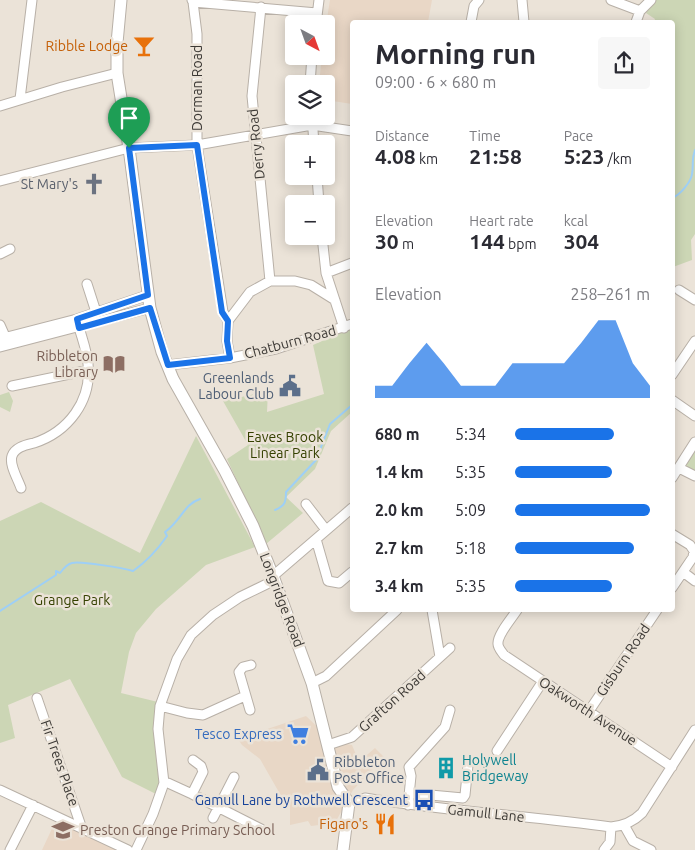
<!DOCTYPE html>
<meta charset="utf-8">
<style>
body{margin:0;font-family:Ubuntu,sans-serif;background:#f7f7f7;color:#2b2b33;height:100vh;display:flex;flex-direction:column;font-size:19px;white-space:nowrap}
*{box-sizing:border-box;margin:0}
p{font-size:16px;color:#7c7c81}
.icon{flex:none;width:28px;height:28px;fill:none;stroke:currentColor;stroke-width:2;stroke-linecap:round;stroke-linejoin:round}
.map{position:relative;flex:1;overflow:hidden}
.panel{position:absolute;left:350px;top:20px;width:325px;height:592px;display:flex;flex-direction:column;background:#fff;border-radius:5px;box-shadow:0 2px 12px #0003}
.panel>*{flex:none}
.needle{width:32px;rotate:139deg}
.tools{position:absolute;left:285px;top:15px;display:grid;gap:10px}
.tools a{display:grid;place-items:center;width:50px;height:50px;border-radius:5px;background:#fff;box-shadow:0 2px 12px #0003;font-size:25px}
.pin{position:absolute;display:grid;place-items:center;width:42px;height:42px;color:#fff;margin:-51px -21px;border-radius:50% 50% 50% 0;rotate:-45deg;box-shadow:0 0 5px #0007}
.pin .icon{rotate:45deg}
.round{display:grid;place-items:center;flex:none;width:52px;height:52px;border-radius:5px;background:#f7f7f7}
.summary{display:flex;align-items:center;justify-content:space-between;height:85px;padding:0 25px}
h1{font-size:28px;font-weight:700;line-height:38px}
.metrics{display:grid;grid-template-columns:repeat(3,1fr);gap:8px;height:85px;padding:5px 25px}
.metrics div{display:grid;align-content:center}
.metrics b{font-size:21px;font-weight:700}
.metrics small{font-size:14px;font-weight:400}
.metrics p{font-size:14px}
.chart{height:140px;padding:10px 25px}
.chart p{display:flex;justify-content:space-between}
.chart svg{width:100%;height:90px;margin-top:5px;fill:#1a73e8;opacity:.7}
ul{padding:0 25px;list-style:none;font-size:16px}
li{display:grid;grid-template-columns:80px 60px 1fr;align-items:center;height:38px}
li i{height:12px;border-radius:6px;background:#1a73e8}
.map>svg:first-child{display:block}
.commercial{fill:#e8d7c6}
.education{fill:#e9d7c6}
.green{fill:#ccd6b5}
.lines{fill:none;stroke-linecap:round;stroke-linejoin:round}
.stream{stroke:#9ecff6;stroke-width:2}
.minor-casing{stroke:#b8b0a7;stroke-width:11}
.major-casing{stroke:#b8b0a7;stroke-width:13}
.minor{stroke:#fff;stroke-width:9}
.major{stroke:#fff;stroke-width:11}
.route-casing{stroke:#fff;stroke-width:10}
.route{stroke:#1a73e8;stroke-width:6}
.labels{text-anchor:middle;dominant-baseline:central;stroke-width:5;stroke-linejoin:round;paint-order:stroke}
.food-label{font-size:14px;fill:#c56008;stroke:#ebe3d8;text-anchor:end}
.street-label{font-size:14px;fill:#3c3935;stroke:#ebe3d8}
.worship-label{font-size:14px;fill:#5b616d;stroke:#ebe3d8;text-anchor:end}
.education-label{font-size:14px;fill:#785e54;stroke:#ebe3d8;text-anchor:end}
.service-label{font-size:14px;fill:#4e5e75;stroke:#ebe3d8;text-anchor:end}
.park-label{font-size:14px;fill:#354100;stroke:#ebe3d8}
.shop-label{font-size:14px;fill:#366cbe;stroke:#ebe3d8;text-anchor:end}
.culture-label{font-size:14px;fill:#0d838f;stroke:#ebe3d8;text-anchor:start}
.transit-label{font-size:14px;fill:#164399;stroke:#ebe3d8;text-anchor:end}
</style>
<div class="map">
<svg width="695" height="850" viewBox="0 0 695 850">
<rect width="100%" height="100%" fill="#ebe3d8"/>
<!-- commercial -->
<path class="commercial" d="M306 716 333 742 352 745 357 757 361 760 375 748 384 757 353 790 335 823 311 826 308 821 290 825V803L280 794 260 759 242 745 238 739Z"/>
<!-- education -->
<path class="education" d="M330 0H432L428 22H352V104L326 100V84H319L322 56H326V25Z
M56 820 118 850H42Z"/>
<!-- green -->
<path class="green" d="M654 0H695V234L691 240 692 260 673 267 672 22H654L655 19 646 13Z
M352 328V412L331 431 315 469 286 497 303 513 266 544 227 459 248 445 223 401 268 391 267 412 324 394 313 345Z
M9 392 13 401 10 412 0 407V395Z
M196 436 255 547 206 565 156 609 136 633 129 652 121 693 158 702 162 774 158 795 122 777 70 679 8 705 15 738 0 743V521L41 502 140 553Z
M695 449V473L687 468 685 464Z"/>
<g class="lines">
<!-- stream -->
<path class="stream" d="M672 198C680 195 691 182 692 174 694 163 691 161 695 150
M275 510C285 506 286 502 286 492L316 460 330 424 352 405
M0 611 56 575V571L60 573C63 569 67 564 72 563 81 561 123 568 133 571 146 562 158 549 167 536L165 532C181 521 184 504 200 499"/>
<!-- minor casing -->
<g class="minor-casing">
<path id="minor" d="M192 0 193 2 317 13
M522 0 524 22
M611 0 640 11
M193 2 197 34V145L223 312 228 321
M261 7 252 96 270 281
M471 22 474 6 479 0
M636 22 640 11 651 0
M316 24 319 0
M310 84 312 56
M20 99 32 0
M0 106 62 87 117 73
M312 116 314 144
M317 176 319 204
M0 181 129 148 197 145 312 125 352 131
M322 236 326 273 344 328
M0 254 10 249
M326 273 352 263
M87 284 96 312
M679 290 695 300
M0 325 8 343
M0 339 77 319 148 295
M0 347 150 308
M230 358 227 341 228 321 250 292 270 281H295L311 285 335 300
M168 365 230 358 276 349 352 324
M672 375 695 341
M12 386 89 370
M672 400 695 416
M679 468 695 476
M672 478 695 442
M21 488C18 479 9 465 12 456 15 447 26 445 34 443 68 432 92 401 88 364 87 349 80 334 77 319
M306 504 326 530
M672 534 690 545 694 551 693 557 672 588
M316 539 328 581 339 583 352 572
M683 572 695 581
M273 576 352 508
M432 610 440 657
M517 610C512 618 497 635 498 644 498 648 502 652 504 655L672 767
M312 683 326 676 397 610
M37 698 82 829
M160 706 187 713 203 715 245 696
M250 710 239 672 243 667 251 665
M589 711 657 610
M328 745 352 737 450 648
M497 751 543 681
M164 783H168L192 794 261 829
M0 790 128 850
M409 793 463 798 465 795 468 765
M192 794 203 772 201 766 193 760
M349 803 365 798C447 811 529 816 611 827 624 826 633 822 642 813L695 730
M408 805 411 776 409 767 445 727 450 710
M213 818 234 777
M624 825 633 841 651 850
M10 850 33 805
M136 850 153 814 164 783 158 729 160 706 177 659 191 635 213 615 240 597 275 580
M604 850 610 842 611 827"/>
</g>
<!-- major casing -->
<g class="major-casing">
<path id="major" d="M121 0 117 43V73L129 148 150 308 162 352 173 379 225 471 253 526 273 576 312 683 338 787 349 803 343 850"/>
</g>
<!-- minor -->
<use href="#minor" class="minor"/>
<!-- major -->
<use href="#major" class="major"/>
</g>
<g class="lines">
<!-- route casing -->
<g class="route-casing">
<path id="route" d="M197 145 222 312 228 321 227 341 230 358 168 365 150 308 79 328 77 319 148 295 129 148Z"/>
</g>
<!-- route -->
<use href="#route" class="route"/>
</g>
<!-- icons -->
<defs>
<g id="bar-bare" transform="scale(1.725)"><path d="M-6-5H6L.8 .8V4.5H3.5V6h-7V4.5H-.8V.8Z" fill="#e8710a" stroke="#ebe3d8" stroke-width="2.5" paint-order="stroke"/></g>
<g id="church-bare" transform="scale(1.725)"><path d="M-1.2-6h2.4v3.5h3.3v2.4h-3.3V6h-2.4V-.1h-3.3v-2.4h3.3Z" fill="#6b7280" stroke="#ebe3d8" stroke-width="2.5" paint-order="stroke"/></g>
<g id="library-bare" transform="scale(1.725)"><path d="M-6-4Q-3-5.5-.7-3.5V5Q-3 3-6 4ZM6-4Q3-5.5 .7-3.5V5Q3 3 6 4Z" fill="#8d6e63" stroke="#ebe3d8" stroke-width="2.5" paint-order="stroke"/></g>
<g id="civic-bare" transform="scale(1.725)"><path d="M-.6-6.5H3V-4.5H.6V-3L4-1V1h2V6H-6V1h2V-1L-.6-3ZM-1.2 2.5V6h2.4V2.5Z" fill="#5c6f8a" stroke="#ebe3d8" stroke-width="2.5" paint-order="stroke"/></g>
<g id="supermarket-bare" transform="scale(1.725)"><path d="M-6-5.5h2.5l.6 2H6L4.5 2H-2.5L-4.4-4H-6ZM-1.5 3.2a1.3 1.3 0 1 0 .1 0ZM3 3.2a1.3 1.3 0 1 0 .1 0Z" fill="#3f7fe0" stroke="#ebe3d8" stroke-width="2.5" paint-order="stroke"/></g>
<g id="building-bare" transform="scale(1.725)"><path d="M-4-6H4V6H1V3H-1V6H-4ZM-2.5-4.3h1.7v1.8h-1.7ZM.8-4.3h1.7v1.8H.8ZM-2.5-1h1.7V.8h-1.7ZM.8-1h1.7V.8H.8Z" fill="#0f9aa8" stroke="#ebe3d8" stroke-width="2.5" paint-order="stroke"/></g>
<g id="bus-bare" transform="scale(1.725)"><path d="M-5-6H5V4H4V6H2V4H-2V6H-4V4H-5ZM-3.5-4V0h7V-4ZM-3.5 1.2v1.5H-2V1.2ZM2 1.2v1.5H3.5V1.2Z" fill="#1a4fb4" stroke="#ebe3d8" stroke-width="2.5" paint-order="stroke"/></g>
<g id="restaurant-bare" transform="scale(1.725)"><path d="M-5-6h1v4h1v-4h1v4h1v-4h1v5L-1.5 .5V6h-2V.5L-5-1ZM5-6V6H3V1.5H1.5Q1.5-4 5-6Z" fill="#e8710a" stroke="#ebe3d8" stroke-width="2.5" paint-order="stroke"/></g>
<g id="school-bare" transform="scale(1.725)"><path d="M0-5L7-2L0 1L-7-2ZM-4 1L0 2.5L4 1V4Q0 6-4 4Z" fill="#8d6e63" stroke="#ebe3d8" stroke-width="2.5" paint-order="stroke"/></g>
</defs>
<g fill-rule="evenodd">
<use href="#bar-bare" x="144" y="46"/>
<use href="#church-bare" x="94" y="184"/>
<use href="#library-bare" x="114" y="364"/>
<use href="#civic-bare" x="290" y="386"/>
<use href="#supermarket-bare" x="298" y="734"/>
<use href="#building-bare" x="446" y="768"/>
<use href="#civic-bare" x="318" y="770"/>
<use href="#bus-bare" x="424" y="800"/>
<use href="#restaurant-bare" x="385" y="824"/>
<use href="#school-bare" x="63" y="830"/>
</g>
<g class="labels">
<!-- food labels -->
<g class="food-label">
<text x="128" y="46">Ribble Lodge</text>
<text x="368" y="824">Figaro's</text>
</g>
<!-- street labels -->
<g class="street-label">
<text transform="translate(197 88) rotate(-90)">Dorman Road</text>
<text transform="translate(256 144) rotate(-96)">Derry Road</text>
<text transform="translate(290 342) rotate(-15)">Chatburn Road</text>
<text transform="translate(282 600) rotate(69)">Longridge Road</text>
<text transform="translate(623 660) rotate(-56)">Gisburn Road</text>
<text transform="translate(392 701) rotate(-42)">Grafton Road</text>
<text transform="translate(588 711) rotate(33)">Oakworth Avenue</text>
<text transform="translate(60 763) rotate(71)">Fir Trees Place</text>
<text transform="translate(486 813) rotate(6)">Gamull Lane</text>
</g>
<!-- worship labels -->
<g class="worship-label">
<text x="78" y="184">St Mary's</text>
</g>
<!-- education labels -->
<g class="education-label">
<text x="98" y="356">Ribbleton<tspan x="98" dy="16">Library</tspan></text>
<text x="80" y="830" text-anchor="start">Preston Grange Primary School</text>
</g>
<!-- service labels -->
<g class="service-label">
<text x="274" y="378">Greenlands<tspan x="274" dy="16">Labour Club</tspan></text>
<text x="334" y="762" text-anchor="start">Ribbleton<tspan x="334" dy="16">Post Office</tspan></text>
</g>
<!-- park labels -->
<g class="park-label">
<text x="285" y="437">Eaves Brook<tspan x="285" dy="16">Linear Park</tspan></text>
<text x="72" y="600">Grange Park</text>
</g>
<!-- shop labels -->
<g class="shop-label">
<text x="282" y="734">Tesco Express</text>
</g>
<!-- culture labels -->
<g class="culture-label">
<text x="462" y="760">Holywell<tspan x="462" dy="16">Bridgeway</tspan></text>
</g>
<!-- transit labels -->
<g class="transit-label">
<text x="408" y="800">Gamull Lane by Rothwell Crescent</text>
</g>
</g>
</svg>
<div class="tools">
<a><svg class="needle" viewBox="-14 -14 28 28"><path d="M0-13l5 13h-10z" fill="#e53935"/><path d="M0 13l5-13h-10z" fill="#7c7c81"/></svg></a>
<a><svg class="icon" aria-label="layers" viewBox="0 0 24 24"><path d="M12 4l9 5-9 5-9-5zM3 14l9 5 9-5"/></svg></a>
<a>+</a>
<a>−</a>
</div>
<div class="pin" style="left:129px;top:148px;background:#1e9e55"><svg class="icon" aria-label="arrive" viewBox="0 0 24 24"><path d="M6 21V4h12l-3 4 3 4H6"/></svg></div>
<section class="panel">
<div class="summary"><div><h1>Morning run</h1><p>09:00 · 6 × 680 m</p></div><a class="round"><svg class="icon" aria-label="share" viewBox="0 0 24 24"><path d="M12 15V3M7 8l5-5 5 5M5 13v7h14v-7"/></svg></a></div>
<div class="metrics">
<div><p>Distance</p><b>4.08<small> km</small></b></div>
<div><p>Time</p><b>21:58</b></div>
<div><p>Pace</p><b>5:23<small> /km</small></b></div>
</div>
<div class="metrics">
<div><p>Elevation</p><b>30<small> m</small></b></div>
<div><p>Heart rate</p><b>144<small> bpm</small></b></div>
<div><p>kcal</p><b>304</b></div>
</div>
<div class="chart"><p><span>Elevation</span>258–261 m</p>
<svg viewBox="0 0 160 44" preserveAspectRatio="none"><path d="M0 44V38L10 38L20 27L30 17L40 27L50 38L60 38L70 38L80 27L90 27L100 27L110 27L120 17L130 6L140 6L150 27L160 38V44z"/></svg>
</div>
<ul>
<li><b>680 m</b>5:34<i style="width:73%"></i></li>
<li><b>1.4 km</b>5:35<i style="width:72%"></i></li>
<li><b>2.0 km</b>5:09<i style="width:100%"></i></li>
<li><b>2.7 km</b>5:18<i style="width:88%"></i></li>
<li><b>3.4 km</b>5:35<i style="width:72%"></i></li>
</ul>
</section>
</div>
